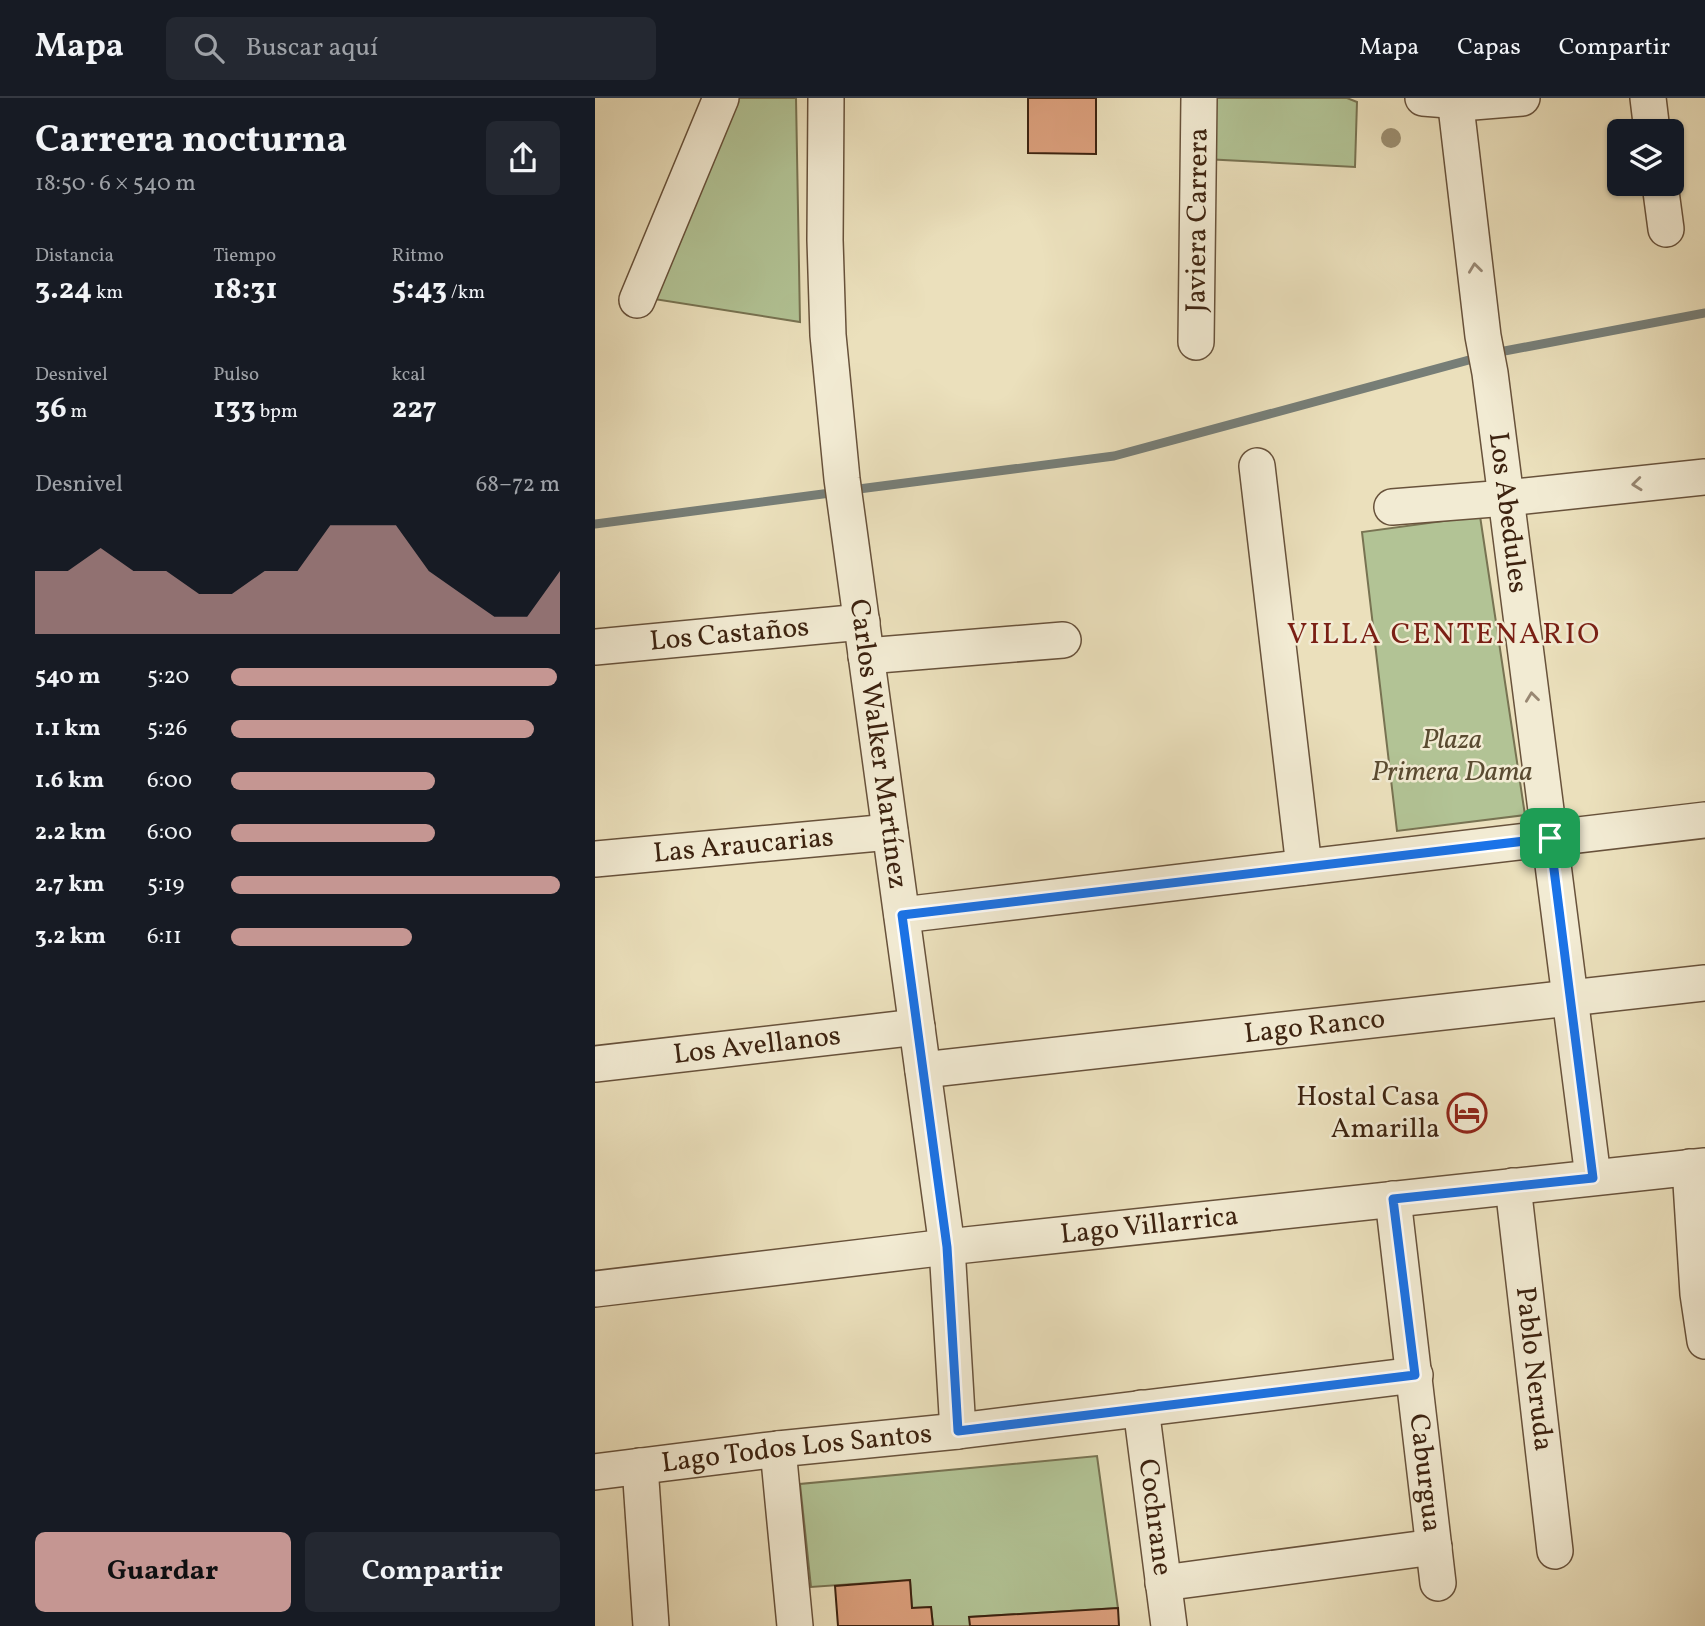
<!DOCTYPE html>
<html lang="es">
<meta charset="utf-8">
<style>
body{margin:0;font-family:Vollkorn,serif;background:#242831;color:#f1f3f6;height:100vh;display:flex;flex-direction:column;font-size:26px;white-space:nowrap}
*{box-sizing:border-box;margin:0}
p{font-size:23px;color:#9ea1a6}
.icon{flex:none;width:38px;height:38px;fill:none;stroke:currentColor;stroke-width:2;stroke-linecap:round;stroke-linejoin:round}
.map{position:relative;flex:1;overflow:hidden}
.details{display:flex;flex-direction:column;background:#171b24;width:595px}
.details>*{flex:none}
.buttons{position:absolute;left:1012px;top:21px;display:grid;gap:14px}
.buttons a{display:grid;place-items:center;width:77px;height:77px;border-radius:10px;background:#171b24;box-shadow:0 2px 5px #0004;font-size:35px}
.pin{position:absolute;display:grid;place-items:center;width:60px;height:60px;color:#fff;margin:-30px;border-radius:14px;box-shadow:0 4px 10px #0006}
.round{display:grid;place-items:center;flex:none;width:74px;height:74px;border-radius:10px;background:#242831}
.overview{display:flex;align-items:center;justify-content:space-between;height:119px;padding:0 35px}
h1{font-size:38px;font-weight:700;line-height:52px}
.stats{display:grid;grid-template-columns:repeat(3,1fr);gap:10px;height:119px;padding:7px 35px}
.stats div{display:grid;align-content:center}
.stats b{font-size:30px;font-weight:700}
.stats small{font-size:19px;font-weight:400}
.stats p{font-size:19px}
.chart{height:196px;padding:14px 35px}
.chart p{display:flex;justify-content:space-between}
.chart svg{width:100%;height:126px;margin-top:7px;fill:#c59692;opacity:.7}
.primary-button{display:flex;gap:14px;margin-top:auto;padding:14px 35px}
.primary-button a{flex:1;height:80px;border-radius:10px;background:#c59692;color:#111;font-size:28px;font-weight:700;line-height:80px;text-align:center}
.primary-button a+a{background:#242831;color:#f1f3f6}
ul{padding:0 35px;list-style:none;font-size:23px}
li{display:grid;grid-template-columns:112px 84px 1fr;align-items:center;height:52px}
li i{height:18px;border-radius:9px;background:#c59692}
header{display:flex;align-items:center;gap:42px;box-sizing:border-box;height:98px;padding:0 35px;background:#171b24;border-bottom:2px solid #363941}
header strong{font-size:33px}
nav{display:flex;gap:38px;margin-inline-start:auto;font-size:24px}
.search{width:490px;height:63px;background:#242831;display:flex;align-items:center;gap:18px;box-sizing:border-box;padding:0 24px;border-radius:10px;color:#9ea1a6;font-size:26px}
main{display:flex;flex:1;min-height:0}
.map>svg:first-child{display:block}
.green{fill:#b2c395;stroke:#787352;stroke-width:2}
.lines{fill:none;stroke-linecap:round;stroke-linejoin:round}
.stream{stroke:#777e77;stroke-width:9}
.building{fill:#dca07d;stroke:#3d2310;stroke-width:2}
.minor-casing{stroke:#68523b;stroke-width:38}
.minor{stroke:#f2ebd3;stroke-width:35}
.tree{fill:#9b8e70}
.oneway{stroke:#988772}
.route-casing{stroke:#fff;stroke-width:14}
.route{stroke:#1a73e8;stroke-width:9}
.labels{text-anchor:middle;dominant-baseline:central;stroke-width:5;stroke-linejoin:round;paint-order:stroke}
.street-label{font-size:28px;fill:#3d2310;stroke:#f2ebd3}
.park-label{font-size:28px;font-style:italic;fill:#5a4b31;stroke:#f2ebd3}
.poi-label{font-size:28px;fill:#3d2310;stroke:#f2ebd3;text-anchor:end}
.neighbourhood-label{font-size:30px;letter-spacing:2px;fill:#7a1f14;stroke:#f2ebd3}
</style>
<header>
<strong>Mapa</strong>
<div class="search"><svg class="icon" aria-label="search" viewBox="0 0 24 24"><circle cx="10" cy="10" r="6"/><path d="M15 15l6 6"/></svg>Buscar aquí</div>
<nav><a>Mapa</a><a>Capas</a><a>Compartir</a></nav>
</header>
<main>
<section class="details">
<div class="overview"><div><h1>Carrera nocturna</h1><p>18:50 · 6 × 540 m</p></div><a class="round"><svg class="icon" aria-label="share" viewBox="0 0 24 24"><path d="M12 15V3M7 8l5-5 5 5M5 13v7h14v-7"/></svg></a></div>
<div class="stats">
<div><p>Distancia</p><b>3.24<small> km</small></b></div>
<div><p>Tiempo</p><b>18:31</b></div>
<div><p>Ritmo</p><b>5:43<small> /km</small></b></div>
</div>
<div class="stats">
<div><p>Desnivel</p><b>36<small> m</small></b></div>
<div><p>Pulso</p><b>133<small> bpm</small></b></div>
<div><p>kcal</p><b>227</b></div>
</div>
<div class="chart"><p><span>Desnivel</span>68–72 m</p>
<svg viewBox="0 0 160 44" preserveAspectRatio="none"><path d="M0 44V22L10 22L20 14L30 22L40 22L50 30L60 30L70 22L80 22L90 6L100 6L110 6L120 22L130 30L140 38L150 38L160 22V44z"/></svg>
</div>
<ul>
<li><b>540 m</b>5:20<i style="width:99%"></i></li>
<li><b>1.1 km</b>5:26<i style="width:92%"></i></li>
<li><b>1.6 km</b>6:00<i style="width:62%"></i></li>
<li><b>2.2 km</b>6:00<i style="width:62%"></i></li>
<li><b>2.7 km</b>5:19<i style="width:100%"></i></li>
<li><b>3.2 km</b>6:11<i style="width:55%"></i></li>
</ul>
<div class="primary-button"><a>Guardar</a><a>Compartir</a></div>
</section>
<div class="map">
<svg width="1110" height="1528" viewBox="0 0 1110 1528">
<rect width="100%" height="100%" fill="#ebe0bc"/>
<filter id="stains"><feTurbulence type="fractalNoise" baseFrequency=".00286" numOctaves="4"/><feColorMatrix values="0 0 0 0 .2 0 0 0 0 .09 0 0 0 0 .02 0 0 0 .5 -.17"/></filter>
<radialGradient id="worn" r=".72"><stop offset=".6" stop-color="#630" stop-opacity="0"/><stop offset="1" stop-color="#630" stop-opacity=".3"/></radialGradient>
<!-- green -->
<path class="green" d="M136 0H201L205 224 59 201Z
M610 0H752L762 4 760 69 609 61Z
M885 418 930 717 802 733 767 434Z
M502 1358 523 1510 375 1519V1528H338L336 1509 317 1510 315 1482 216 1489 205 1386Z"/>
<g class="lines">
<!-- stream -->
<path class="stream" d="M899 255 1110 215
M256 392 519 358 885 259
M0 426 243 394"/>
</g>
<!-- building -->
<path class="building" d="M433 0H501V56L433 55Z
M315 1482 317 1510 336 1509 338 1528H243L240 1488Z
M523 1510 524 1528H375L374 1519Z"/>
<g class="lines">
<!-- minor casing -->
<g class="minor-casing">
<g id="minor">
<path id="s1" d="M231 0 230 142 233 237 247 381 352 1149 363 1333"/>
<path d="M828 0 878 4 927 0"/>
<path id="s2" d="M860 0 888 238 895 275 998 1079"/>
<path d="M1053 0 1057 33"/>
<path d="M1065 86 1071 131"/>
<path d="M42 202 126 0"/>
<path id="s3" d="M601 244 604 0"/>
<path d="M662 368 709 769"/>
<path d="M797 409 911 400 1110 379"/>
<path id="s4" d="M0 549 267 524"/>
<path d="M271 558 468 542"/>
<path id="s5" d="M0 761 295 734"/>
<path d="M307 817 1110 722"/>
<path id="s6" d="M0 966 322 929"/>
<path id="s7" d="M328 972 1110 885"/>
<path d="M1095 1069 1103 1196 1110 1243"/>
<path id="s8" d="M918 1088 960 1453"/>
<path id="s9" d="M798 1101 843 1485"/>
<path id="s10" d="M0 1191 352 1149 1110 1068"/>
<path id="s11" d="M546 1310 574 1528"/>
<path d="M183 1351 200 1528"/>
<path d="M45 1368 56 1528"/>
<path id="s12" d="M0 1374 183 1351 363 1333 820 1277"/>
<path d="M568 1485 839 1449"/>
</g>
</g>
<!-- minor -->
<use href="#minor" class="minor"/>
</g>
<!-- trees -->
<circle class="tree" cx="796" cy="40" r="10"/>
<!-- one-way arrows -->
<defs><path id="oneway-chevron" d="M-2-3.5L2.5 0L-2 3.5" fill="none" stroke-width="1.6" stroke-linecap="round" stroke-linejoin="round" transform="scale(1.75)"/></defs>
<g class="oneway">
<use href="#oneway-chevron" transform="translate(880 170) rotate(-97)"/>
<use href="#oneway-chevron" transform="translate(1042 386) rotate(174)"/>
<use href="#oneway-chevron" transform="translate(937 599) rotate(-97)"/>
</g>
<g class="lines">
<!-- route casing -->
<g class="route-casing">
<path id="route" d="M955 740 998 1080 798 1101 820 1277 363 1333 352 1149 307 817Z"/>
</g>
<!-- route -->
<use href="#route" class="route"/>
</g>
<!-- icons -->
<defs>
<g id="hotel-ring" transform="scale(2.0125)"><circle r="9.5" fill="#f2ebd3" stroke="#8f2418" stroke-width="1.5"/><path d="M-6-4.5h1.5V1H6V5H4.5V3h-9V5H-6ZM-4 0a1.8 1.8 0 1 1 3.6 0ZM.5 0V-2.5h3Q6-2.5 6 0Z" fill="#8f2418"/></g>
</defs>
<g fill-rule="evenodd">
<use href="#hotel-ring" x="872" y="1015"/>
</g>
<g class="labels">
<!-- street labels -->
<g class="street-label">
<text stroke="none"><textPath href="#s3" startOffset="122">Javiera Carrera</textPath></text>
<text stroke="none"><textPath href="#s2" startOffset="418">Los Abedules</textPath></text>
<text stroke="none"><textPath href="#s4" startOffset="135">Los Castaños</textPath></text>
<text stroke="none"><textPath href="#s1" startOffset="649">Carlos Walker Martínez</textPath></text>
<text stroke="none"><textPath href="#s5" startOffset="149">Las Araucarias</textPath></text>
<text stroke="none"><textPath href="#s7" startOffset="394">Lago Ranco</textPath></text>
<text stroke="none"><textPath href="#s6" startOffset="163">Los Avellanos</textPath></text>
<text stroke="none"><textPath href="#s10" startOffset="558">Lago Villarrica</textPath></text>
<text stroke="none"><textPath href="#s8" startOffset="184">Pablo Neruda</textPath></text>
<text stroke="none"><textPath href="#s12" startOffset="203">Lago Todos Los Santos</textPath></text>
<text stroke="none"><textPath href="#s9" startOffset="276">Caburgua</textPath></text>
<text stroke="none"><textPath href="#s11" startOffset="110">Cochrane</textPath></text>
</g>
<!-- park labels -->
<g class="park-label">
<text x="857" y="642">Plaza<tspan x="857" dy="32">Primera Dama</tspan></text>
</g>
<!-- poi labels -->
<g class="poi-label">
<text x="845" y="999">Hostal Casa<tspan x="845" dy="32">Amarilla</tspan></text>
</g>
<!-- neighbourhood labels -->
<g class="neighbourhood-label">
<text x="849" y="537">VILLA CENTENARIO</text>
</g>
</g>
<rect width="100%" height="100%" filter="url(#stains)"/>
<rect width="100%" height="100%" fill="url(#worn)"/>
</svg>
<div class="buttons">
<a><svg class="icon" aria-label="layers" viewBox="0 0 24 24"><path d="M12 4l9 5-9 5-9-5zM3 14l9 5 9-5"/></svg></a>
</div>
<div class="pin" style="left:955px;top:740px;background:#1e9e55"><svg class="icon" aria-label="arrive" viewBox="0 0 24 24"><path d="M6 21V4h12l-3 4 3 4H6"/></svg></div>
</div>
</main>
